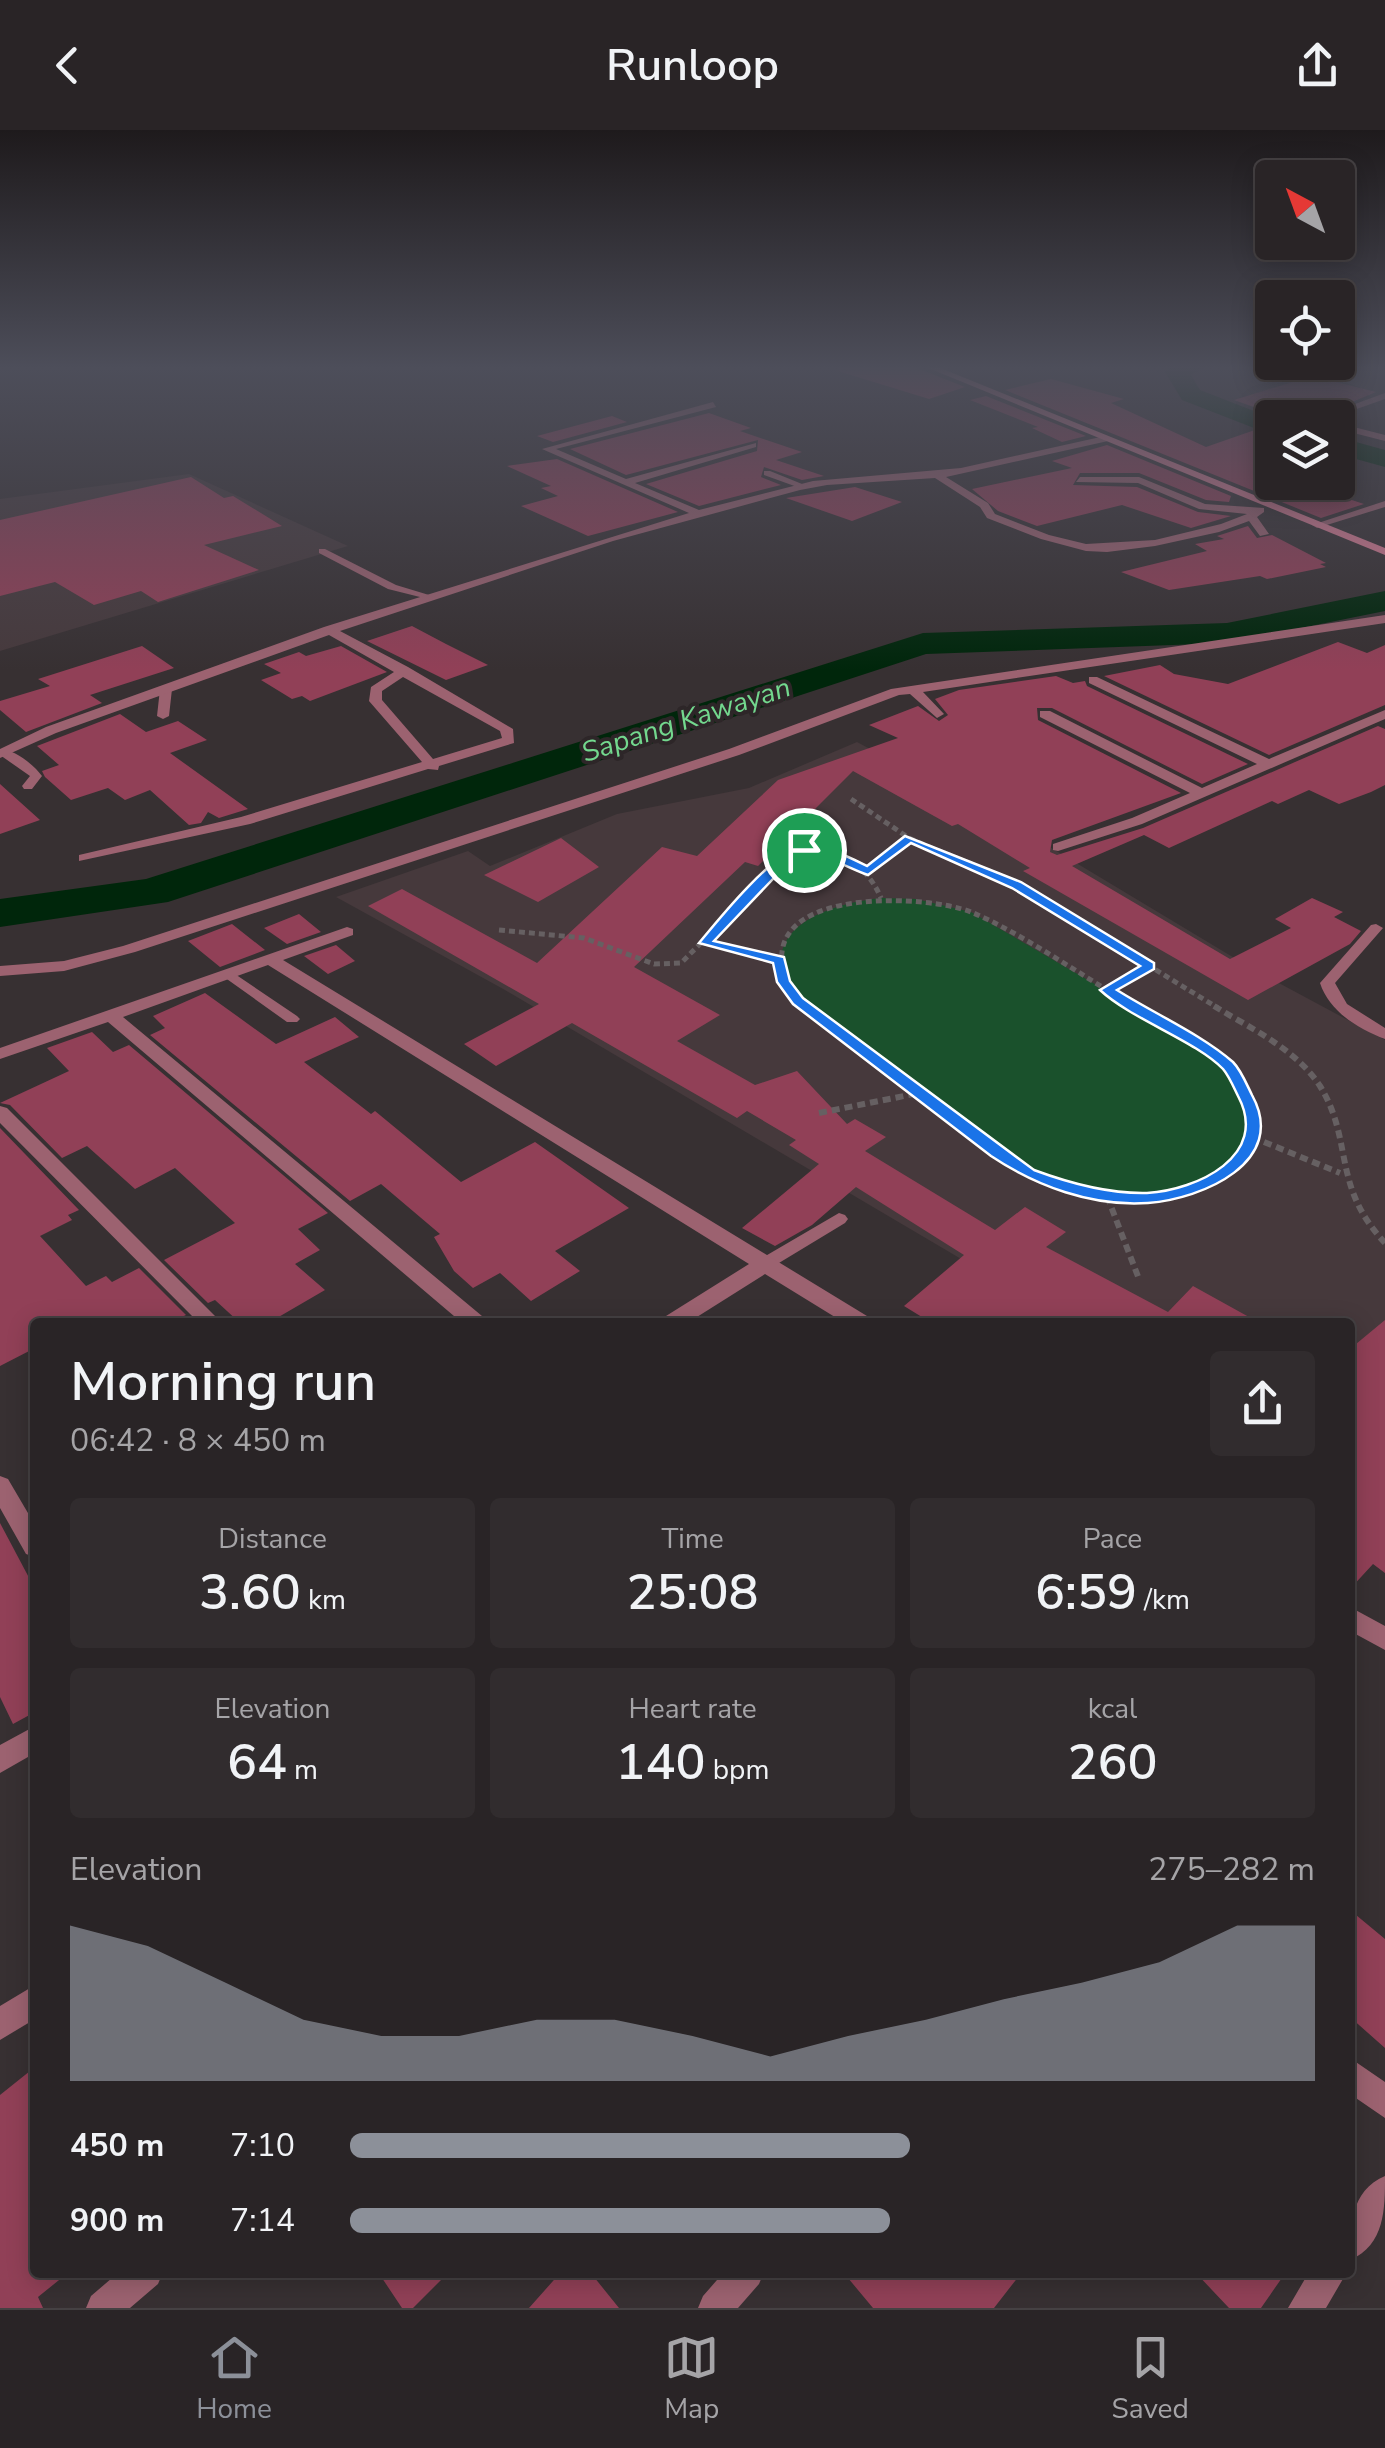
<!DOCTYPE html>
<meta charset="utf-8">
<style>
body{margin:0;font-family:"Nunito Sans",sans-serif;background:#312c2e;color:#f1f3f6;height:100vh;display:flex;flex-direction:column;font-size:38px;white-space:nowrap}
*{box-sizing:border-box;margin:0}
p{font-size:32px;color:#a5a4a7}
.icon{flex:none;width:55px;height:55px;fill:none;stroke:currentColor;stroke-width:2;stroke-linecap:round;stroke-linejoin:round}
.map{position:relative;flex:1;overflow:hidden}
.drawer{position:absolute;left:30px;top:1188px;width:1325px;height:960px;display:flex;flex-direction:column;background:#292426;border-radius:10px;box-shadow:0 5px 25px #0003,0 0 0 2px #454143}
.drawer>*{flex:none}
.needle{width:65px;rotate:319deg}
.controls{position:absolute;left:1255px;top:30px;display:grid;gap:20px}
.controls a{display:grid;place-items:center;width:100px;height:100px;border-radius:10px;background:#292426;box-shadow:0 5px 25px #0003,0 0 0 2px #454143;font-size:50px}
.pin{position:absolute;display:grid;place-items:center;width:85px;height:85px;color:#fff;margin:-42px;border:5px solid #fff;border-radius:50%;box-shadow:0 2px 10px #0007}
.round{display:grid;place-items:center;flex:none;width:105px;height:105px;border-radius:10px;background:#312c2e}
.summary{display:flex;align-items:center;justify-content:space-between;height:170px;padding:0 40px}
h1{font-size:55px;font-weight:600;line-height:75px}
.metrics{display:grid;grid-template-columns:repeat(3,1fr);gap:15px;height:170px;padding:10px 40px}
.metrics div{display:grid;align-content:center;border-radius:10px;background:#312c2e;text-align:center}
.metrics b{font-size:50px;font-weight:600}
.metrics small{font-size:28px;font-weight:400}
.metrics p{font-size:28px}
.chart{height:280px;padding:20px 40px}
.chart p{display:flex;justify-content:space-between}
.chart svg{width:100%;height:180px;margin-top:10px;fill:#8c9099;opacity:.7}
ul{padding:0 40px;list-style:none;font-size:32px}
li{display:grid;grid-template-columns:160px 120px 1fr;align-items:center;height:75px}
li i{height:25px;border-radius:12px;background:#8c9099}
header{display:flex;justify-content:space-between;align-items:center;height:130px;padding:0 40px;background:#292426;font-size:45px;font-weight:600}
.tab-bar{display:flex;justify-content:space-around;align-items:center;height:140px;border-top:2px solid #454143;background:#292426;font-size:28px;color:#a5a4a7}
.tab-bar a{display:grid;justify-items:center;gap:5px}
.tab-bar .selected{color:#8c9099}
.map>svg:first-child{display:block}
.built{fill:#46393c}
.green{fill:#1a512c}
.lines{fill:none;stroke-linecap:round;stroke-linejoin:round}
.river{fill:#00260b;fill-rule:evenodd}
.building{fill:#914057}
.path-far1{stroke:#666062;stroke-width:5;stroke-dasharray:6 4;stroke-linecap:butt}
.path{stroke:#666062;stroke-width:6;stroke-dasharray:8 5;stroke-linecap:butt}
.lane{fill:#9c6270;fill-rule:evenodd}
.street{fill:#9c6270;fill-rule:evenodd}
.secondary{fill:#d77b92;fill-rule:evenodd}
.route{fill:#1a73e8;stroke:#fff;stroke-width:2.5;fill-rule:evenodd}
.labels{text-anchor:middle;dominant-baseline:central;stroke-width:8;stroke-linejoin:round;paint-order:stroke}
.far-water-label{font-size:28px;font-style:italic;fill:#73d88e;stroke:#2d2628}
</style>
<header><svg class="icon" aria-label="back" viewBox="0 0 24 24"><path d="M15 5l-7 7 7 7"/></svg>Runloop<svg class="icon" aria-label="share" viewBox="0 0 24 24"><path d="M12 15V3M7 8l5-5 5 5M5 13v7h14v-7"/></svg></header>
<div class="map">
<svg width="1385" height="2178" viewBox="0 0 1385 2178">
<rect width="100%" height="100%" fill="#373032"/>
<!-- built -->
<path class="built" d="M189 344 348 416 0 521V369Z
M857 612 1028 704 1251 838 1385 910V1379L1350 1358V1192H1068L505 860 336 767 468 721 490 736 617 684 749 658Z"/>
<!-- green -->
<path class="green" d="M881 768 916 769 971 782 1205 918C1294 987 1247 1061 1147 1068 1092 1072 1041 1051 996 1022L798 871C747 803 824 774 881 768Z"/>
<g class="lines">
<!-- river -->
<path class="river" d="M1172 235H1206L1191 245 1200 260 1272 288V305L1182 270 1165 242Z
M1338 307 1385 320V337L1338 324Z
M1385 461V481L1227 513 926 524 168 772 0 797V769L146 749 923 503 1227 493Z"/>
</g>
<!-- building -->
<path class="building" d="M839 235H909L965 257 929 269 838 241Z
M1312 246 1376 262 1314 288H1285L1234 270Z
M1051 249 1124 269 1111 273 1206 317 1272 294V335L1256 340 1272 345V352H1297L1364 374 1321 388 1005 260Z
M986 266 1086 306 1062 312 1032 298 1038 297 970 270Z
M709 283 751 298 740 301 802 322 776 330 824 346 802 350 764 337 761 347 781 355 699 376 646 354 757 321 758 310 626 345 570 319Z
M612 286 627 292 553 312 537 306Z
M1107 315 1231 366 1229 372 1206 370 1139 343H1080L1073 355 1137 357 1198 382 1231 386 1191 398 1122 375 1037 396 998 381 972 359 1072 338 1052 331Z
M557 329 678 382 588 406 521 376 558 366 541 358 551 356 507 336Z
M191 347 224 368 233 366 282 396 204 415 259 440 158 472 141 461 94 475 55 452 0 466V390Z
M855 357 902 372 852 391 786 368Z
M1248 396 1257 408 1272 405 1326 433 1320 434 1326 437 1267 449 1260 446 1169 460 1121 442 1207 421 1195 414 1224 409 1217 406Z
M412 496 446 514 488 535 446 550 367 511Z
M1338 512 1367 523 1385 515V575L1269 625 1104 546 1160 535 1174 544 1228 554Z
M142 516 174 538 90 565 102 573 26 602 0 580V571L50 556 38 549Z
M341 516 387 542 310 571 302 566 292 569 261 550 281 543 264 534 299 522 306 526Z
M1056 546 1073 553 1085 551 1087 556 1248 634 1202 654 1052 578H1037L1038 590 1181 663 1052 710 1050 722 1057 725 1143 698 1378 596 1385 599V655L1371 662 1339 674 1309 660 1278 674 1272 671 1169 718 1144 705 1072 736 1230 829 1291 798 1275 789 1312 768 1343 782 1334 787 1361 801 1350 814 1248 870 1023 741 1030 738 958 694 952 696 853 641 758 736 745 732 634 837 720 885 677 911 755 955 797 941 847 994 855 989 886 1007 865 1021 995 1100 1025 1077 1066 1102 1046 1117 1168 1182 1193 1156 1258 1192H930L904 1176 964 1125 856 1057 812 1095 775 1116 742 1098 819 1034 789 1015 796 1010 747 981 737 988 572 893 496 936 464 914 539 874 368 776 402 759 537 833 662 717 697 726 778 650 898 608 869 595 918 576 939 591 948 585 935 569 959 560Z
M120 584 146 602 178 591 207 610 170 623 248 679 219 688 208 682 201 693 189 695 150 660 125 670 108 658 71 670 45 647 42 641 59 635 37 616Z
M0 654 40 690 0 704Z
M561 708 599 737 538 772 484 745Z
M299 784 321 802 287 814 264 798Z
M232 794 265 820 220 837 188 811Z
M336 815 355 831 328 844 304 826Z
M205 863 276 914 335 887 359 907 304 932 371 984 375 981 461 1052 535 1012 629 1078 555 1121 580 1141 531 1171 500 1143 473 1158 454 1141 434 1107 440 1104 381 1054 350 1071 150 905 165 898 153 886Z
M92 902 113 922 129 915 328 1083 298 1099 320 1120 295 1134 325 1160 270 1192H239L215 1170 208 1173 164 1130 235 1093 175 1038 135 1059 87 1016 62 1028 10 975 0 973 69 941 47 918Z
M0 998 79 1080 68 1085 72 1090 40 1106 86 1156 106 1146 112 1152 139 1138 186 1185 171 1192H35V1218L0 1236Z
M1385 1190V1443L1373 1434 1350 1459V1219Z
M0 1393 35 1459V1582L13 1594 0 1567Z
M1350 1780 1385 1809V1918L1350 1887Z
M35 1937V2142H69L38 2167 43 2178H0V1965Z
M378 2142H449L413 2178H402Z
M561 2142H590L619 2178H529Z
M843 2142H1022L994 2178H873Z
M1195 2142H1286L1261 2178H1229Z"/>
<g class="lines">
<!-- path-far1 -->
<path class="path-far1" d="M851 669 909 708 1017 755 1218 878
M869 742 909 708
M499 800 584 808 654 834 681 833 787 727C827 710 865 730 881 768
M705 813 779 830
M1108 859 1149 836
M808 878C793 867 784 851 782 833 774 757 928 765 971 782 1022 803 1088 850 1137 878"/>
<!-- path -->
<path class="path" d="M804 876 996 1022C1031 1043 1068 1062 1110 1067 1180 1075 1299 1033 1233 945 1209 913 1167 896 1132 876
M1214 876C1250 898 1296 919 1320 956 1354 1011 1331 1055 1385 1113
M819 983 919 963
M1252 1007 1340 1043
M1107 1066 1139 1149"/>
<!-- lane -->
<path class="lane" d="M764 341H770L807 356 800 358 764 345Z
M319 419H325L396 455 429 465 424 468 388 459 319 423Z
M166 556 172 559 169 586 163 589 157 586 160 559Z
M0 619C14 619 34 635 42 646L32 659H24L22 656 30 646 0 625Z
M1376 794 1383 798 1335 853 1347 874 1385 898V909C1358 899 1329 881 1320 853L1371 795Z
M229 840 297 886 300 889 297 892H287L224 847 222 844Z
M839 1083 845 1085 848 1089 845 1093 769 1139H757L754 1135 757 1131Z"/>
<!-- street -->
<path class="street" d="M1385 263V269L1331 288H1317Z
M713 272 716 277 556 319 626 349 756 313V317L635 353 699 380 813 351 961 338 1105 306 1108 311 946 347 988 373 995 384 1049 405 1086 414 1155 410 1221 394 1247 384 1199 379 1138 353 1076 352 1080 347H1139L1205 374 1264 378V382L1257 387 1269 404 1260 406 1249 391 1219 402 1155 416 1107 422 1086 421 1041 409 987 388 980 377 935 348 827 355 800 360 613 411 340 501 408 537 513 599 514 613 439 636 438 640 428 639 250 694 79 731V725L241 687 422 632 369 571 371 557 394 542 329 505 56 603 0 628V619L46 597 324 497 689 383 542 319ZM403 547 500 601 502 608 433 629 382 570V561Z
M1338 293 1385 305V311L1338 299Z
M1385 371V377L1317 398 1312 395Z
M1385 485V493L923 562 944 584 937 588 910 564 899 565 739 625 135 822 64 841 0 846V836L64 831 123 816 729 619 891 559Z
M1089 547H1097L1269 629 1385 580V589L1142 694 1058 721 1053 720V714L1132 688 1190 663 1040 587V581H1050L1202 658 1257 634 1089 553Z
M347 797 353 799V805L283 830 867 1186 869 1192H843L765 1144 689 1192H664L666 1186 749 1134 268 835 123 887 482 1186 484 1192H461L108 892 0 929V918Z
M0 976 7 978 221 1192H198L0 993Z
M0 1346 8 1349 35 1395V1427L26 1424 0 1378Z
M1350 1477 1385 1496V1520L1350 1501Z
M35 1596V1623L0 1643V1615Z
M35 1855V1889L0 1910V1876Z
M1350 1928 1385 1952V1988L1350 1964Z
M1385 2046C1385 2079 1385 2115 1350 2130 1350 2097 1350 2061 1385 2046Z
M119 2142H163L158 2154 130 2178H86L91 2166Z
M724 2142H764L759 2154 738 2178H698L703 2166Z
M1309 2142H1347L1326 2178H1288Z"/>
<!-- secondary -->
<path class="secondary" d="M921 235H933L1385 418V425Z"/>
</g>
<!-- sky -->
<linearGradient id="sky" x2="0" y2="1"><stop stop-color="#1e1a1c"/><stop offset="0.44" stop-color="#4d4e5a"/><stop offset="1" stop-color="#4d4e5a" stop-opacity="0"/></linearGradient>
<rect width="1385" height="540" fill="url(#sky)"/>
<!-- route -->
<path class="route" d="M905 706 1021 752 1154 833V839L1117 860C1153 883 1201 904 1233 932 1241 940 1247 955 1252 965 1289 1032 1202 1069 1148 1073 1092 1077 1036 1056 991 1026L793 874 777 852 773 833 699 813C718 790 772 723 801 717 822 713 849 727 867 736ZM911 713 1012 758 1140 836 1100 860C1131 889 1196 911 1223 939 1229 946 1234 958 1238 966 1270 1026 1197 1060 1147 1063 1109 1064 1069 1053 1034 1040L803 868 790 851 784 827 714 811 791 730C820 718 842 736 868 745Z"/>
<g class="labels">
<!-- far-water labels -->
<g class="far-water-label">
<text transform="translate(686 590) rotate(-18)">Sapang Kawayan</text>
</g>
</g>
</svg>
<div class="controls">
<a><svg class="needle" viewBox="-14 -14 28 28"><path d="M0-13l5 13h-10z" fill="#e53935"/><path d="M0 13l5-13h-10z" fill="#a5a4a7"/></svg></a>
<a><svg class="icon" aria-label="locate" viewBox="0 0 24 24"><circle cx="12" cy="12" r="6"/><path d="M12 2v4M12 18v4M2 12h4M18 12h4"/></svg></a>
<a><svg class="icon" aria-label="layers" viewBox="0 0 24 24"><path d="M12 4l9 5-9 5-9-5zM3 14l9 5 9-5"/></svg></a>
</div>
<div class="pin" style="left:804px;top:720px;background:#1e9e55"><svg class="icon" aria-label="arrive" viewBox="0 0 24 24"><path d="M6 21V4h12l-3 4 3 4H6"/></svg></div>
<section class="drawer">
<div class="summary"><div><h1>Morning run</h1><p>06:42 · 8 × 450 m</p></div><a class="round"><svg class="icon" aria-label="share" viewBox="0 0 24 24"><path d="M12 15V3M7 8l5-5 5 5M5 13v7h14v-7"/></svg></a></div>
<div class="metrics">
<div><p>Distance</p><b>3.60<small> km</small></b></div>
<div><p>Time</p><b>25:08</b></div>
<div><p>Pace</p><b>6:59<small> /km</small></b></div>
</div>
<div class="metrics">
<div><p>Elevation</p><b>64<small> m</small></b></div>
<div><p>Heart rate</p><b>140<small> bpm</small></b></div>
<div><p>kcal</p><b>260</b></div>
</div>
<div class="chart"><p><span>Elevation</span>275–282 m</p>
<svg viewBox="0 0 160 44" preserveAspectRatio="none"><path d="M0 44V6L10 11L20 20L30 29L40 33L50 33L60 29L70 29L80 33L90 38L100 33L110 29L120 24L130 20L140 15L150 6L160 6V44z"/></svg>
</div>
<ul>
<li><b>450 m</b>7:10<i style="width:58%"></i></li>
<li><b>900 m</b>7:14<i style="width:56%"></i></li>
</ul>
</section>
</div>
<nav class="tab-bar">
<a class="selected"><svg class="icon" aria-label="home" viewBox="0 0 24 24"><path d="M3 11l9-7 9 7M6 9v11h12V9"/></svg>Home</a>
<a><svg class="icon" aria-label="map" viewBox="0 0 24 24"><path d="M3 6l6-2 6 2 6-2v14l-6 2-6-2-6 2zM9 4v14M15 6v14"/></svg>Map</a>
<a><svg class="icon" aria-label="saved" viewBox="0 0 24 24"><path d="M7 4h10v16l-5-4-5 4z"/></svg>Saved</a>
</nav>
